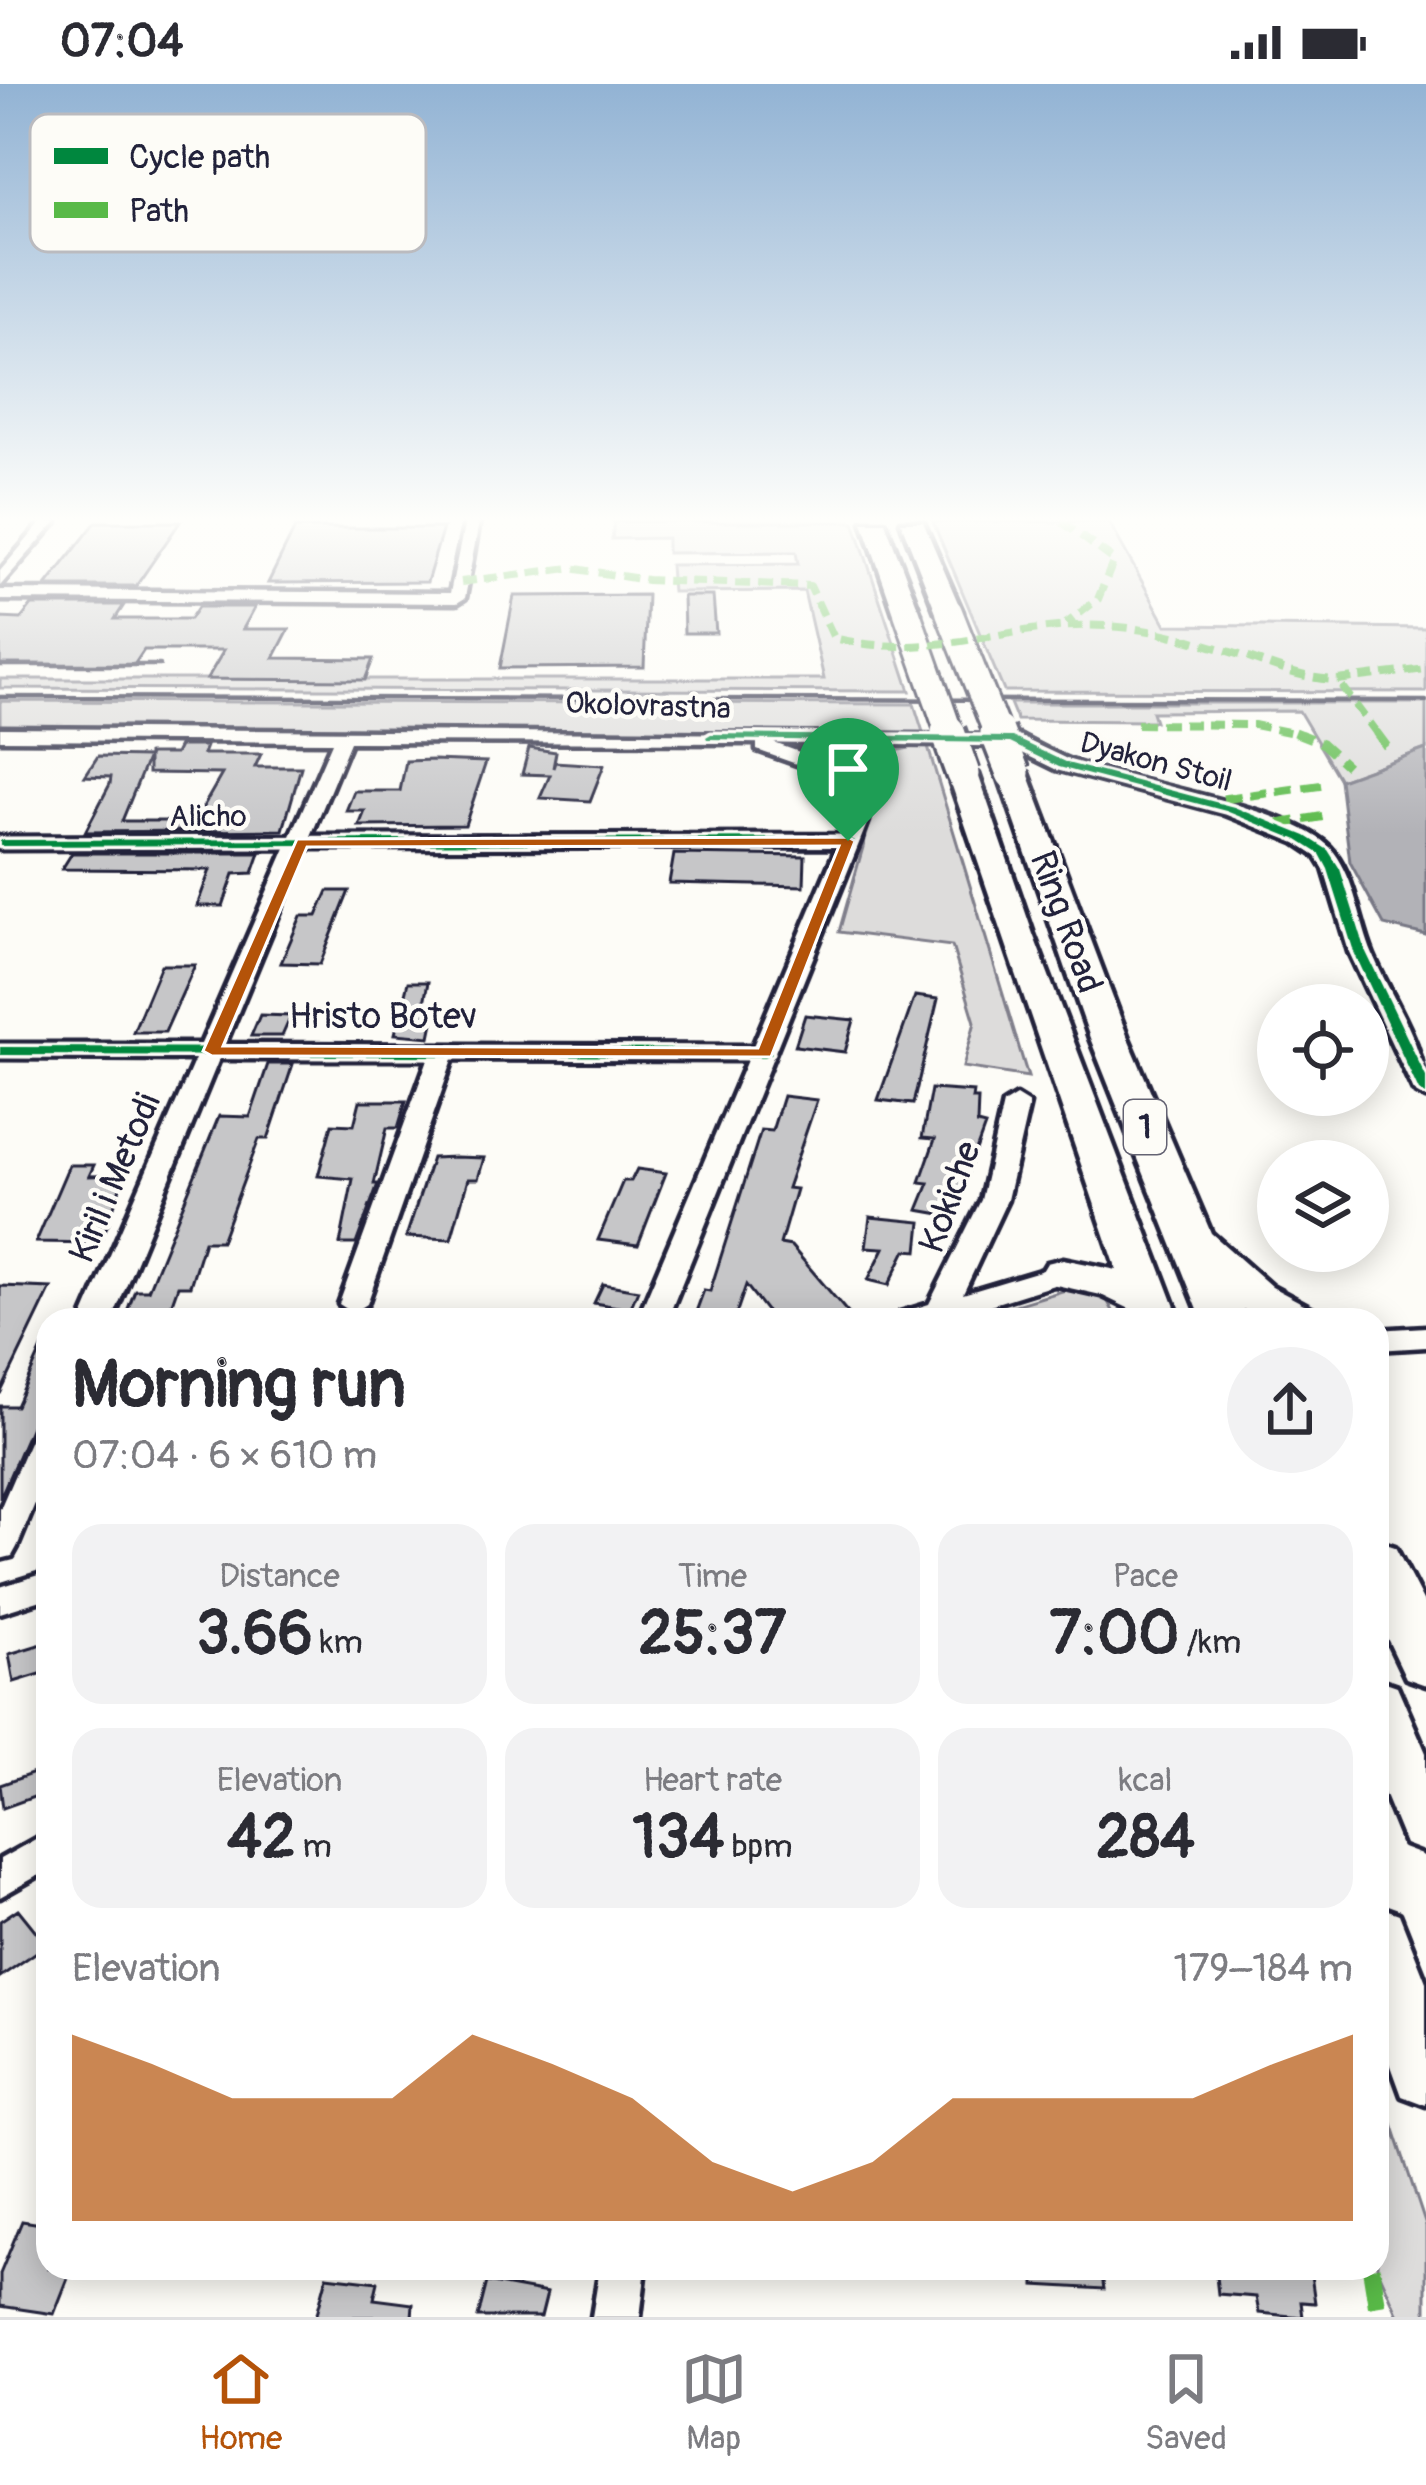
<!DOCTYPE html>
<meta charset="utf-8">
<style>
body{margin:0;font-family:Pangolin,sans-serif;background:#f2f2f3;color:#2b2b33;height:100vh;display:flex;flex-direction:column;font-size:45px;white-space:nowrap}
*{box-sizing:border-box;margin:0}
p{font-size:39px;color:#7c7c81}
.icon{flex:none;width:66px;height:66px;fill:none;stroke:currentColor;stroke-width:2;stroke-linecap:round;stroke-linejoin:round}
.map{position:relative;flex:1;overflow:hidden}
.details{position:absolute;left:36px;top:1224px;width:1353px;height:972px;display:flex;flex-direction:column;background:#fff;border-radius:36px;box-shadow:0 6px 30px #0003}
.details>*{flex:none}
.tools{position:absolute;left:1257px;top:900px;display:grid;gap:24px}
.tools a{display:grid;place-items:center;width:132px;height:132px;border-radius:50%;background:#fff;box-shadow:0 6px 30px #0003;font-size:60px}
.pin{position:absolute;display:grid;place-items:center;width:102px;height:102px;color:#fff;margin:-123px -51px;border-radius:50% 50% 50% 0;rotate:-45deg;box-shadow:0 0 12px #0007}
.pin .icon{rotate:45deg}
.round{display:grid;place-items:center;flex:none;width:126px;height:126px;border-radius:63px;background:#f2f2f3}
.summary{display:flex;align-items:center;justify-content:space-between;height:204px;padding:0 36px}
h1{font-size:66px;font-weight:700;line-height:90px}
.figures{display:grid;grid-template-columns:repeat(3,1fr);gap:18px;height:204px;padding:12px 36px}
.figures div{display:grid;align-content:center;border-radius:30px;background:#f2f2f3;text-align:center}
.figures b{font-size:60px;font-weight:700}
.figures small{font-size:33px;font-weight:400}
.figures p{font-size:33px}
.chart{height:336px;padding:24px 36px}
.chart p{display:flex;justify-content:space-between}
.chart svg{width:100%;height:216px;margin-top:12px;fill:#b45309;opacity:.7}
.status{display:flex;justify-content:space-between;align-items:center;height:84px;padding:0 60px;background:#fff;direction:ltr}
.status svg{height:33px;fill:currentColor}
.tabs{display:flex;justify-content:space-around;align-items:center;height:168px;border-top:3px solid #e1e1e2;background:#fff;font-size:33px;color:#7c7c81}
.tabs a{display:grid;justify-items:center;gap:6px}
.tabs .on{color:#b45309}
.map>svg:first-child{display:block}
.green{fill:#dddcdb;stroke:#807f8b;stroke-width:3}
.water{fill:#b2b2b7;stroke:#787885;stroke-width:3}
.building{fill:#c6c6c8;stroke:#22223b;stroke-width:3}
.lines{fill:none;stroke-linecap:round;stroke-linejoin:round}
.minor-casing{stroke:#22223b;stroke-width:9}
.highway-casing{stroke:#22223b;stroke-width:9}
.minor{fill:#fdfcf7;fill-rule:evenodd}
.highway{fill:#fdfcf7;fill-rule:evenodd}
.rail{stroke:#22223b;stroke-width:4.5}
.highway-bridge-far1-casing{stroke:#22223b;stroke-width:32;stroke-linecap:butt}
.highway-bridge-casing{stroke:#22223b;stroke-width:40;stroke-linecap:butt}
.highway-bridge-far1{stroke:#fdfcf7;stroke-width:26}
.highway-bridge{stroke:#fdfcf7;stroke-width:33}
.quiet-far2{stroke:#58b947;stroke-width:8;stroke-dasharray:15 8;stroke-linecap:butt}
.quiet-far1{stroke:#58b947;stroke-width:9;stroke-dasharray:18 9;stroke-linecap:butt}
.quiet{stroke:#58b947;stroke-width:18;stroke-dasharray:38 18;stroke-linecap:butt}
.cycleway-casing{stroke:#fdfcf7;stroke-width:7}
.cycleway{fill:#00873e;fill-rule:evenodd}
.route{fill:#b45309;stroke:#fff;stroke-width:3;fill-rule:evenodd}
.labels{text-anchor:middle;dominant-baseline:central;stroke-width:9;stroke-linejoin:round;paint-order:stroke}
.far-street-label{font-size:30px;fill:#22223b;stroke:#fdfcf7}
.shield{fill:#fdfcf7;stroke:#646373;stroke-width:3}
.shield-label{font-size:33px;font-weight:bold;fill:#22223b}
.street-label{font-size:36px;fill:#22223b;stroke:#fdfcf7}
.key{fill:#fdfcf7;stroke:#bbbbbf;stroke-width:3}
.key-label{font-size:33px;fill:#22223b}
</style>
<div class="status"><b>07:04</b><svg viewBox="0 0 49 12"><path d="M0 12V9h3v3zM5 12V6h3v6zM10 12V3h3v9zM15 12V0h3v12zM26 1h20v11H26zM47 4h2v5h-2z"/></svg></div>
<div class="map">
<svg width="1426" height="2233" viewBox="0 0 1426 2233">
<rect width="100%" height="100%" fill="#fdfcf7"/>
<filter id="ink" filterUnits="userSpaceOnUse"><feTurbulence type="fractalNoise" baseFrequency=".00833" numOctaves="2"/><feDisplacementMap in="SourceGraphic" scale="24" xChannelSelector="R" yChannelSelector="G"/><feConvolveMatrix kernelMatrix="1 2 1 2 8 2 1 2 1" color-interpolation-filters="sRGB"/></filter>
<g filter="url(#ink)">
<!-- green -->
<path class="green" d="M614 438H854L910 607 0 604V595H824L804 507 672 508 670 481 798 480 796 468 667 469V454L612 455Z
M933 438H1109L1166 541 1426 544V608L1004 607Z
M0 617 914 620 923 648 0 644Z
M1010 619H1426V665L1340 696 1299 627 1152 628 1155 637 1017 636Z
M927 660 1028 993 963 983 975 938 952 862 839 848 876 717V680L891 668Z
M1072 1204 1102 1207 1118 1236H966Z
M1377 1994 1426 2142V2233H1399L1377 2183Z"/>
<!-- water -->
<path class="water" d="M1426 665V851L1384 841 1350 778 1340 696Z"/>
<!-- building -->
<path class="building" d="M96 438H180L136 502H46Z
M295 444H443L427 498 268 499Z
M647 511 644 583 500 584 514 512Z
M683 512H713L716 549H684Z
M32 521H124L115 535H190L198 523H255L243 545H289L274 574 373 575 365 596 207 595 224 566H144L134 581 0 580V534L21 535Z
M179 662H206L203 670H261L255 683H301L283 746 85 748 110 700 111 693 85 692 98 672 148 673 122 737H195L222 690 148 689V670H175Z
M529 664 556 668 553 684 555 678 604 681 590 717 540 714 550 691 522 690Z
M433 676 486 678 465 741 359 742 365 727H346L354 707H400L406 677Z
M72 769H260L253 789 234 790 223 822H197L210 786 62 785Z
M674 770 805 772 804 802 669 799Z
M328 807H349L320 880 281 879 301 832H317Z
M161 881H195L165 948H133Z
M408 898H428L423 924H436L430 953 395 950Z
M915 912 938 915 913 1020 878 1016Z
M260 931 291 932 282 952H251Z
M805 931 854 936 845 968 795 962Z
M268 980H293L268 1055H259L221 1157H204L190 1202H178L168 1230H126L135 1206H148L219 1032 250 1033Z
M931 1005 973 1008 972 1015H978L977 1040 985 1042 952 1132 918 1126 929 1099 920 1098 935 1055 922 1054Z
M783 1012 817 1016 787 1104 796 1105 780 1160 791 1162 854 1236H773L746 1201 734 1236H693L704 1206 710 1207 761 1046 772 1047Z
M360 1017H406L398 1044H387L374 1100H378L356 1160H340L353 1095 318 1092 332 1040 354 1041Z
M455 1073 484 1074 478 1095H468L451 1155 406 1153 432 1074Z
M69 1081H94L89 1092 124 1091 109 1138 99 1159 36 1158Z
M637 1085 666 1089 638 1161 598 1156 623 1097H631Z
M870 1133 921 1138 918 1167 906 1166 889 1201 868 1196 884 1164 866 1163Z
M603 1200 638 1206 630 1225 594 1219Z
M0 1202 51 1204 0 1310Z
M48 1251V1303L0 1414V1322H16Z
M42 1560 47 1588 14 1598 9 1570Z
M48 1684V1708L3 1724 0 1701Z
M18 1825 47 1861 0 1893V1837Z
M22 2137 48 2141V2184H72L54 2230 0 2222V2190Z
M1035 2184H1101L1104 2205 1035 2201Z
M1215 2184H1310L1315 2219 1301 2218 1303 2233 1259 2229 1256 2213 1218 2210Z
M327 2192 378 2198 374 2215 413 2220 412 2233H316Z
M487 2198 547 2209 541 2233H478Z"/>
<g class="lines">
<!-- minor casing -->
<g class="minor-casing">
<path id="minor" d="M42 438H56L0 502V487Z
M465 438H479L465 514 457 519 0 516V506L450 509Z
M0 644 1019 652C1035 660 1051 669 1068 676 1126 699 1299 722 1334 768 1356 797 1359 838 1373 871 1394 920 1426 960 1426 1014L1414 1007 1349 868 1324 785 1316 772 1295 758 1223 729 1056 685 1009 662 868 660 874 700 868 737 667 1236H637L747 976 453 975 367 1220 353 1229 339 1220 428 975H219L112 1236H82L195 975 0 974V960H201L286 764 0 765V753L291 752 332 658 0 656ZM350 658 757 659V666L805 683 851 720 842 751 311 752ZM774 659 849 660 854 703 819 675ZM837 763 753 962 225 960 306 764Z
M1016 1012 1029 1020 1007 1116 963 1210 1063 1180 1077 1189 1073 1195 942 1236H895L900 1229 929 1220 981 1116 1003 1020Z
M1426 1243V1263L1377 1266V1246Z
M48 1340V1388L17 1463 12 1472 0 1475V1425L32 1351 37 1343Z
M48 1488V1514L0 1529V1503Z
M48 1748V1786L0 1813V1775Z
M600 2184H646L640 2233H592Z"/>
</g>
<!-- highway casing -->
<g class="highway-casing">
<path id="highway" d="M863 438H885L920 529 916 534H898L894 529Z
M901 438H923L962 528 958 533H940L936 528Z
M1013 680 1028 689 1128 954 1211 1149 1272 1203 1315 1226 1322 1236H1264L1243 1225 1248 1236H1202L1090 954 998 689Z
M963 681 978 690 1033 850 1180 1236H1134L1130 1225 1101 1211 1047 1199 1041 1189 1047 1179 1063 1175 1117 1186 948 690Z
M1377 1457 1395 1463 1426 1523V1601L1406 1594 1377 1533Z
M1377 1595 1397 1602 1426 1669V1768L1405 1760 1377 1692Z
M1377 1822 1399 1830 1426 1898V2021L1402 2012 1377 1943Z"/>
</g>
<!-- minor -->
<use href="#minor" class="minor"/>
<!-- highway -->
<use href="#highway" class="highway"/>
<!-- rail -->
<path class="rail" d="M0 581H160
M0 613 1426 617"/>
<!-- highway-bridge-far1 casing -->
<g class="highway-bridge-far1-casing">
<path id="highway-bridge-far1" d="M949 528 998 651
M907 529 950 651"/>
</g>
<!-- highway-bridge casing -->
<g class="highway-bridge-casing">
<path id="highway-bridge" d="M948 648 963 690
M997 648 1013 689"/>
</g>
<!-- highway-bridge-far1 -->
<use href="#highway-bridge-far1" class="highway-bridge-far1"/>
<!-- highway-bridge -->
<use href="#highway-bridge" class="highway-bridge"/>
<!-- quiet-far2 -->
<path class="quiet-far2" d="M1062 438 1114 476 1098 515 1066 540
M461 498 570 484 647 496 810 502 834 554C935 579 1009 537 1106 542 1151 544 1197 557 1240 571 1273 582 1302 595 1337 596
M1137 640 1254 641 1304 651
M1378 651 1337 596 1426 585"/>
<!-- quiet-far1 -->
<path class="quiet-far1" d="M1294 648 1322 659 1347 682
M1376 648 1390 667
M1223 715 1324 701
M1278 740 1325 732"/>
<!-- quiet -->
<path class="quiet" d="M1371 2184 1379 2233"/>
<!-- cycleway casing -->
<g class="cycleway-casing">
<path id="cycleway" d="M711 650 1012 653 1067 679 1234 723 1306 752 1328 766 1340 785 1366 868 1426 993V1011L1419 1007 1354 868 1328 785 1320 770 1298 756 1226 727 1059 683 1010 659 707 655 706 653Z
M848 754 854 757 852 759 0 762V756Z
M0 963 765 965 772 969 765 973 0 971Z"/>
</g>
<!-- cycleway -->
<use href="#cycleway" class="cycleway"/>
</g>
</g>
<!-- sky -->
<linearGradient id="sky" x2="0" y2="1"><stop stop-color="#92b3d4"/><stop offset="0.58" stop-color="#fefefb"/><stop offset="1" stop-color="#fefefb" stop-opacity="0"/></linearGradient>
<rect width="1426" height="750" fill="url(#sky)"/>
<!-- route -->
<path class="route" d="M848 753 855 757 771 973 212 972 203 967 297 755ZM839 762 758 964 223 962 307 763Z"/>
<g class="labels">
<!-- far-street labels -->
<g class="far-street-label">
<text transform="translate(648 622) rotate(2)">Okolovrastna</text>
<text transform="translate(1156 678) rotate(15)">Dyakon Stoil</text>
<text x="208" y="732">Alicho</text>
</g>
<!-- shield labels -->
<rect class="shield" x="1124" y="1016" width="42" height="54" rx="9"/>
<g class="shield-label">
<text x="1145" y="1043">1</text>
</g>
<!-- street labels -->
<g class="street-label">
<text transform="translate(1066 838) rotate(70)">Ring Road</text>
<text x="383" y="932">Hristo Botev</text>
<text transform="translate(115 1094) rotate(-67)">Kiril i Metodi</text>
<text transform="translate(950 1113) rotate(-70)">Kokiche</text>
</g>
</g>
<!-- legend -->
<rect x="30" y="30" width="396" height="138" rx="18" class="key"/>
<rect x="54" y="64" width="54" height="16" fill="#00873e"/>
<rect x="54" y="118" width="54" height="16" fill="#58b947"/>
<g class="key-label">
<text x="129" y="84">Cycle path</text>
<text x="129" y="138">Path</text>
</g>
</svg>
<div class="tools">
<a><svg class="icon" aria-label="locate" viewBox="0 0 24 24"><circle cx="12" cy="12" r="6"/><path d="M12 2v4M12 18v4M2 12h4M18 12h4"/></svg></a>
<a><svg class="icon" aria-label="layers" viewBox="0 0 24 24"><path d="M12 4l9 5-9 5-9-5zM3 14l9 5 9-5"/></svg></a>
</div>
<div class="pin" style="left:848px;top:757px;background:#1e9e55"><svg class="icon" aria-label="arrive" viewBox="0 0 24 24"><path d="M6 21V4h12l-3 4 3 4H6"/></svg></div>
<section class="details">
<div class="summary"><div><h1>Morning run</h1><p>07:04 · 6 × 610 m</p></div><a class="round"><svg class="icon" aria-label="share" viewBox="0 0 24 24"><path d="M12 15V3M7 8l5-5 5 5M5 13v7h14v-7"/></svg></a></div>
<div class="figures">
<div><p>Distance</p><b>3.66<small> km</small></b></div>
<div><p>Time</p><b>25:37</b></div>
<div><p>Pace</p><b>7:00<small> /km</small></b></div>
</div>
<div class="figures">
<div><p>Elevation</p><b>42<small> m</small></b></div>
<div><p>Heart rate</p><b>134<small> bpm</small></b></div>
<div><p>kcal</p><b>284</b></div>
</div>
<div class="chart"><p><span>Elevation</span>179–184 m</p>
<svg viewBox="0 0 160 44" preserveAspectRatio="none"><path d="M0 44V6L10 12L20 19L30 19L40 19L50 6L60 12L70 19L80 32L90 38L100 32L110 19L120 19L130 19L140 19L150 12L160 6V44z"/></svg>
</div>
</section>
</div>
<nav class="tabs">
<a class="on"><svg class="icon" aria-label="home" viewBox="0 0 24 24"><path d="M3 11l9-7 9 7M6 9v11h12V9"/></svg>Home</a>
<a><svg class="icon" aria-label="map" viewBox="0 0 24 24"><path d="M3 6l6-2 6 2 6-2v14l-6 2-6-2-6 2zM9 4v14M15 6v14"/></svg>Map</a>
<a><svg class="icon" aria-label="saved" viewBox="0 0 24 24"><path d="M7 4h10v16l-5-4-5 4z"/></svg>Saved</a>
</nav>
